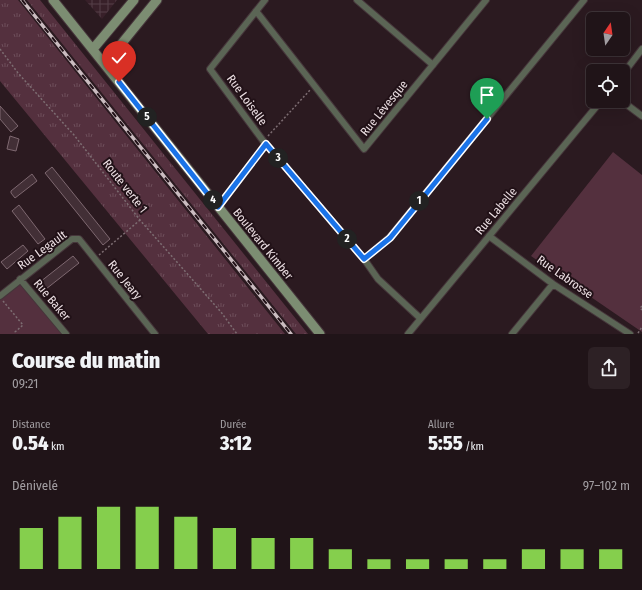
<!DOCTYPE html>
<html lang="fr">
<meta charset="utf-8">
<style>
body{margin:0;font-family:"Fira Sans Condensed",sans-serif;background:#2d2125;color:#f1f3f6;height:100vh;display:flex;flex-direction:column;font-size:15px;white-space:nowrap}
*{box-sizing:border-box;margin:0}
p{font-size:13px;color:#a29ea2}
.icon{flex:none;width:22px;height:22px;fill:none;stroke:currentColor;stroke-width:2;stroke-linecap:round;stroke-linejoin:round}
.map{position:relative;height:334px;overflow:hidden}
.panel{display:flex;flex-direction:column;background:#201418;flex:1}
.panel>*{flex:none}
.needle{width:26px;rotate:13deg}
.fabs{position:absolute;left:586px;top:12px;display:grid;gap:8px}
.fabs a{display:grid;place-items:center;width:44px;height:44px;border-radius:6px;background:#201418;box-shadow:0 4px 16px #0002,0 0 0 1px #3d3337;font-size:20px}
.pin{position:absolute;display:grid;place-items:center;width:34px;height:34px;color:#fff;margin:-41px -17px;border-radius:50% 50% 50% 0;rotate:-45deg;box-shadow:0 0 4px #0007}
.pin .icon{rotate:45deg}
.km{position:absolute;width:20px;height:20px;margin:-10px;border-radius:50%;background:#222;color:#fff;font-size:11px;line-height:20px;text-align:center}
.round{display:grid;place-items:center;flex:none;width:42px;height:42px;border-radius:6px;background:#2d2125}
.headline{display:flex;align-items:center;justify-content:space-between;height:68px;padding:0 12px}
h1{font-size:22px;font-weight:800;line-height:30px}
.stats{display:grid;grid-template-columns:repeat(3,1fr);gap:6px;height:68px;padding:4px 12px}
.stats div{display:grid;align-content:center}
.stats b{font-size:20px;font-weight:800}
.stats small{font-size:11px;font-weight:400}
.stats p{font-size:11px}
.chart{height:112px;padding:8px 12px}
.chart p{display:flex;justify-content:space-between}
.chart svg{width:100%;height:72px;margin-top:4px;stroke:#85cf4d;stroke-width:6}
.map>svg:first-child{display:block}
.industrial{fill:url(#industrial-grid)}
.grass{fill:url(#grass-tufts)}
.park{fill:#54303e}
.building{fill:#422f36;stroke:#7e6870}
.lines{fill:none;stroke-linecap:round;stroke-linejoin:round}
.street-casing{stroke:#46363b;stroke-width:8}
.secondary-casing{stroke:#46363b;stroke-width:11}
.path{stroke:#7d6d72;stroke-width:1.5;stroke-dasharray:2 2;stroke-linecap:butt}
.street{stroke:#5b6555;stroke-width:6}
.secondary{stroke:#7c8d72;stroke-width:9}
.rail-casing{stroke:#cabcc0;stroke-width:3.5}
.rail{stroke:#211117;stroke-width:2;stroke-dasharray:6;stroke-linecap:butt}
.route-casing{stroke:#fff;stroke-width:8}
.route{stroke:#1a73e8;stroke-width:5}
.labels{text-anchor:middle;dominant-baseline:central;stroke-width:4;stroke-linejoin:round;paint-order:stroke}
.street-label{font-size:12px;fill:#ede0e4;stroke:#211117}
</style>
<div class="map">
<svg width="642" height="334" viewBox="0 0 642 334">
<defs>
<pattern id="industrial-grid" width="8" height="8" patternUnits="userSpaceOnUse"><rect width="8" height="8" fill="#382029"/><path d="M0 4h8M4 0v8" fill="none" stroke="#554048"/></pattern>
<pattern id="grass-tufts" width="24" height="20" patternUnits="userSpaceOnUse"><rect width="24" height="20" fill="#54303e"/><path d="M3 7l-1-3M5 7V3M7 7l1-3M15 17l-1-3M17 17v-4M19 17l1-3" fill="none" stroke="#6d4e5a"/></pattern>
</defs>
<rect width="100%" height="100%" fill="#2b1a20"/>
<!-- industrial -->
<path class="industrial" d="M85 0H117L102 19Z"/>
<!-- grass -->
<path class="grass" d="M0 0H18L285 334H208L0 81Z
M27 0H40L308 334H296Z"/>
<!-- park -->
<path class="park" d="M613 152 642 175V332L531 256Z
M20 279 66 334H0V295Z"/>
<!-- building -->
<path class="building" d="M0 106 18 126 11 132 0 119Z
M10 136 19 139 16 151 7 149Z
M52 167 110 239 103 245 45 173Z
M32 174 37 181 15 198 11 193V191Z
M19 205 45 239 38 244 12 211Z
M23 245 28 251 7 269 1 262Z
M73 256 79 263 46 289 40 282Z"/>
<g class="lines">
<!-- street casing -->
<g class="street-casing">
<path id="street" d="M265 0 210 69 264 142 364 259 378 279 420 318
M357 0 433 65
M256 11 364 149 486 0
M623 74 642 49
M622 101 642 116
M489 236 553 284 630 334
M364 259 390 237 584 0
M20 279 66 334
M0 296 72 239H79L155 334
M408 334 601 101
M512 334 553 284"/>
</g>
<!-- secondary casing -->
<g class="secondary-casing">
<path id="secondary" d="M53 0 320 334
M93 49 134 0
M105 64 157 0"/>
</g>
<!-- path -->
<path class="path" d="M0 49 18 73 74 135 140 220 221 312 237 334
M268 136 310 90
M223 201 261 149
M99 255 140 220
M3 301 23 325 15 332V334
M642 306 640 308 642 310
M638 333 642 327"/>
<!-- street -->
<use href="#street" class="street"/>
<!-- secondary -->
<use href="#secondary" class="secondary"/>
<!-- rail casing -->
<g class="rail-casing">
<path id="rail" d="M22 0 291 334"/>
</g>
<!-- rail -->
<use href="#rail" class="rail"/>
</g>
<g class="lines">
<!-- route casing -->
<g class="route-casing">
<path id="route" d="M119 82 218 207 266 144 364 259 390 238 487 119"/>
</g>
<!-- route -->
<use href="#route" class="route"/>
</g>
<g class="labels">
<!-- street labels -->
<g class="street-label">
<text transform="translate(247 100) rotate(54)">Rue Loiselle</text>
<text transform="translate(384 108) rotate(-51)">Rue Lévesque</text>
<text transform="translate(125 186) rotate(52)">Route verte 1</text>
<text transform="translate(496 211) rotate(-50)">Rue Labelle</text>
<text transform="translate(263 244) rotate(51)">Boulevard Kimber</text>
<text transform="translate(42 250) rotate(-36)">Rue Legault</text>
<text transform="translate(565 277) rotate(35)">Rue Labrosse</text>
<text transform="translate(125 280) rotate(51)">Rue Jeary</text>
<text transform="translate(52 300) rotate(50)">Rue Baker</text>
</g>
</g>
</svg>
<div class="fabs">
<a><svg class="needle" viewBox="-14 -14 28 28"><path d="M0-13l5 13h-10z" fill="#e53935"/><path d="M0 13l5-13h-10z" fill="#a29ea2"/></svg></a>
<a><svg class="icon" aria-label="locate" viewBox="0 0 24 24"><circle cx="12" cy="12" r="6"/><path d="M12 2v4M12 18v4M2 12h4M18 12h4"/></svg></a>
</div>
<div class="pin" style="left:487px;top:119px;background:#1e9e55"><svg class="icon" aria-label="arrive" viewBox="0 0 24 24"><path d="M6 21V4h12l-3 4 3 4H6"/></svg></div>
<div class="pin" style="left:119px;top:82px;background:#d93025"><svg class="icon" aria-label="check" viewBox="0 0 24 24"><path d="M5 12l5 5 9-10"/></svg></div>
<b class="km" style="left:419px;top:201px">1</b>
<b class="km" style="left:347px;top:239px">2</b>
<b class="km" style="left:278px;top:158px">3</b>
<b class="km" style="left:213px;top:200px">4</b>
<b class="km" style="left:147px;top:117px">5</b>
</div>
<section class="panel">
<div class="headline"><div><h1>Course du matin</h1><p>09:21</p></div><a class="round"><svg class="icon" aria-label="share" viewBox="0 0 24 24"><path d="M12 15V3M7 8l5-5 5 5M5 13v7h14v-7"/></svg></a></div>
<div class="stats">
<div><p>Distance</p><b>0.54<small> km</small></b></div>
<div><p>Durée</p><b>3:12</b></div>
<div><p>Allure</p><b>5:55<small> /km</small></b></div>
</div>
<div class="chart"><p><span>Dénivelé</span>97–102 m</p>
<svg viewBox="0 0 160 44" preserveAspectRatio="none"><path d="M5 44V19M15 44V12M25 44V6M35 44V6M45 44V12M55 44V19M65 44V25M75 44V25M85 44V32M95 44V38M105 44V38M115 44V38M125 44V38M135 44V32M145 44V32M155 44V32"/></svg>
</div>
</section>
